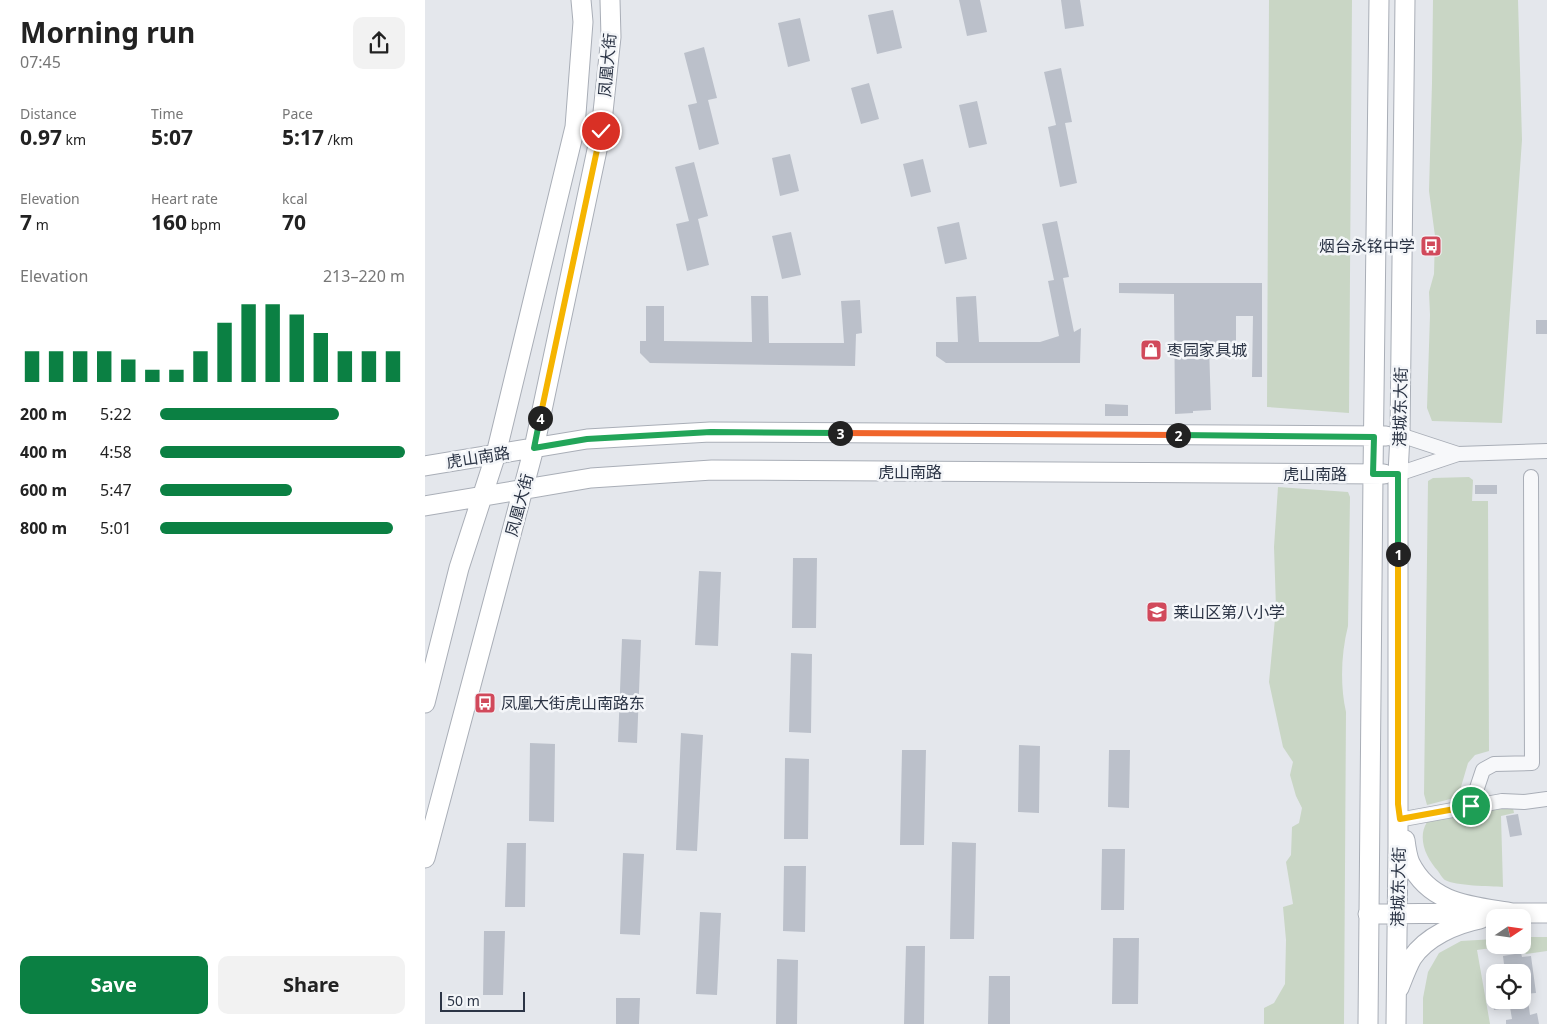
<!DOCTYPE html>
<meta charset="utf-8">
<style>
body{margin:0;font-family:"Noto Sans","Noto Sans SC",sans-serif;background:#f2f2f2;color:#222;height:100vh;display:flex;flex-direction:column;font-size:19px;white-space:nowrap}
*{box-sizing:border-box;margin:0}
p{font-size:16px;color:#767676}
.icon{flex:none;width:28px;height:28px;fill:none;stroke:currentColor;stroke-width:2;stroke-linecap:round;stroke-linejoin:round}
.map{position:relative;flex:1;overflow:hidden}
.side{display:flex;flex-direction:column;background:#fff;width:425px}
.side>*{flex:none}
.needle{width:32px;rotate:77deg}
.buttons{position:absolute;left:1061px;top:909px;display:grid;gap:10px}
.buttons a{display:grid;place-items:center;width:45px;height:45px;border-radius:10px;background:#fff;box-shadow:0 2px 12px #0003;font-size:25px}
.scale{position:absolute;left:15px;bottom:12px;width:85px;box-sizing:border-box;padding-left:5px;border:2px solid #2b3445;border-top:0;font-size:14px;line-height:18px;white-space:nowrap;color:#2b3445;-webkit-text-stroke:4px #f4f6f9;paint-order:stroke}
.pin{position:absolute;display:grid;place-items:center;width:42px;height:42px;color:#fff;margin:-21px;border:2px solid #fff;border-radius:50%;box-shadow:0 1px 5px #0007}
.km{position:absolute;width:25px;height:25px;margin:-12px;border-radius:50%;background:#222;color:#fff;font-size:14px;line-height:25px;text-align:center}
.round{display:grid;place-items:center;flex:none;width:52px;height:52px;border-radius:10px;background:#f2f2f2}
.head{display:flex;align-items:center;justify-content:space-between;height:85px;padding:0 20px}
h1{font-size:28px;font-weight:700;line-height:38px}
.metrics{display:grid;grid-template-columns:repeat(3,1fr);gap:8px;height:85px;padding:5px 20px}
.metrics div{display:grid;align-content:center}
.metrics b{font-size:21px;font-weight:700}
.metrics small{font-size:14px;font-weight:400}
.metrics p{font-size:14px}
.chart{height:140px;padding:10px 20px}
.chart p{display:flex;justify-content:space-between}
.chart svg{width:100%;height:90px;margin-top:5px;stroke:#0b8043;stroke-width:6}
.cta{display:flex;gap:10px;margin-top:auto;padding:10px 20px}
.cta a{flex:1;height:58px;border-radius:10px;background:#0b8043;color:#fff;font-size:20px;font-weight:700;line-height:58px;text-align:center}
.cta a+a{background:#f2f2f2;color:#222}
ul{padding:0 20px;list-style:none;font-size:16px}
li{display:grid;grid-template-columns:80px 60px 1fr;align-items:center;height:38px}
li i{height:12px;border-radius:6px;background:#0b8043}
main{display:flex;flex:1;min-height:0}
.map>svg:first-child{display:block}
.green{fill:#c9d6c5}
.building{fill:#bbc0ca}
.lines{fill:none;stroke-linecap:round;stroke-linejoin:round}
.street-casing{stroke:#a9aeb7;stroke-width:16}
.secondary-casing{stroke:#a9aeb7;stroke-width:21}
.street{stroke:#f7f8fa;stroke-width:14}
.secondary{stroke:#fff;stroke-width:19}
.split-1-casing{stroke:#fff;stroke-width:10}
.split-2-casing{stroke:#fff;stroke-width:10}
.split-3-casing{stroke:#fff;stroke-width:10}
.split-4-casing{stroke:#fff;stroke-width:10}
.split-5-casing{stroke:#fff;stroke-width:10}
.split-1{stroke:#f5b400;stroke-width:6}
.split-2{stroke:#22a559;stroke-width:6}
.split-3{stroke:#f0652b;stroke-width:6}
.split-4{stroke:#22a559;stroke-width:6}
.split-5{stroke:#f5b400;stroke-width:6}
.labels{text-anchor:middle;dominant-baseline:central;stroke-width:5;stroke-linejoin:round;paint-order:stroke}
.street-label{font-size:16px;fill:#2b3445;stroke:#f4f6f9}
.poi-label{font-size:16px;fill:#2b3445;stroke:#f4f6f9;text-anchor:start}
</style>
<main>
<section class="side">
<div class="head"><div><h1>Morning run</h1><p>07:45</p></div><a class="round"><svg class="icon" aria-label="share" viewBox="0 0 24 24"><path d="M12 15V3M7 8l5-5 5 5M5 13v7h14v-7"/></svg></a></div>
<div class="metrics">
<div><p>Distance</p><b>0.97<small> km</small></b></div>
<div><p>Time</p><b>5:07</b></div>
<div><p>Pace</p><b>5:17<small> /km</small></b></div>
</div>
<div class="metrics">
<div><p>Elevation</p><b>7<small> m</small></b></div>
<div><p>Heart rate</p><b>160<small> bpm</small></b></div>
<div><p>kcal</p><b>70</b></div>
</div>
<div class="chart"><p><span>Elevation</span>213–220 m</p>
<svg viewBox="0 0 160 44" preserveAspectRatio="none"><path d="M5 44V29M15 44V29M25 44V29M35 44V29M45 44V33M55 44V38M65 44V38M75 44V29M85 44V15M95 44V6M105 44V6M115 44V11M125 44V20M135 44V29M145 44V29M155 44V29"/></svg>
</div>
<ul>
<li><b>200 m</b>5:22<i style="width:73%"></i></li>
<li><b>400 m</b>4:58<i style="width:100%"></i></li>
<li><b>600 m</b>5:47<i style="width:54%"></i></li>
<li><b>800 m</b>5:01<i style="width:95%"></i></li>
</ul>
<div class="cta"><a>Save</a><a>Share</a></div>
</section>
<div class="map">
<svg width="1122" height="1024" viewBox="0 0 1122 1024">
<rect width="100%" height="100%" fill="#e4e7ec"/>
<!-- green -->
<path class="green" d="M844 0H927L924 413 842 407Z
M1008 0H1093L1097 140 1077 423 1007 421 1002 408 1005 315 1004 292 1009 274 1010 236 1004 191 1007 83Z
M1044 477 1048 480 1047 501H1063L1064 751 1050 755 1043 763 1033 797 1002 805 999 794 1003 481 1008 478Z
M853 487 923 492 925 497 923 626C916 654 915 685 921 712L919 1024H839V1008L849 1003 860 984 861 940 858 907 868 904 861 862 866 855 867 827 874 823 877 808 871 796 865 775 868 762 858 747 844 682 851 608 849 547Z
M1087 803 1089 813 1076 816 1078 887C1066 886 1030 886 1020 880 1018 879 1015 874 1013 871 1001 858 992 838 1002 822Z
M1098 937H1122V951L1101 954 1096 945H1098Z
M1070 939V945H1088L1052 950 1065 1024H998V998L1003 972 1014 953 1036 941Z"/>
<!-- building -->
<path class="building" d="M534 0H555L562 32 542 36Z
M636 0H655L659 26 640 29Z
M468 10 477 48 452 54 443 15Z
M375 18 385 61 363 67 353 23Z
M279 47 292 98 283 100 294 144 274 150 263 105 272 103 259 53Z
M636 68 647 122 640 123 652 183 635 187 623 127 631 125 619 72Z
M444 83 454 119 436 124 426 88Z
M552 101 562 144 544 148 534 105Z
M365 154 374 191 355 196 347 158Z
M498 159 506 192 486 197 478 164Z
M269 162 283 216 273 219 284 265 262 271 251 224 264 221 250 167Z
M632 221 644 277 638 278 649 332 656 328 655 363H521L511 356V342H533L531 297 551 296 554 342H615L634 336 623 281 629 280 617 224Z
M534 222 542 259 520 264 512 227Z
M366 232 376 275 357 279 347 236Z
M694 283H837V377H827L828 316H811V345H784L786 410 768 411V413L750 414 749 294 694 293Z
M326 296H343L344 343H419L416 301 435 300 437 333 431 334 430 366 225 363 215 353V341H221V306H239V341L327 342Z
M1111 320H1122V334H1111Z
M680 404 703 405V416H680Z
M1050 485H1072V494H1050Z
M368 558H392L391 628H367Z
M274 571 296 572 293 646 270 645Z
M197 639 216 640 212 743 193 742Z
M366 653 387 654 386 733 364 732Z
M256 733 278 735 272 851 251 850Z
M105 743 130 744 129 822 104 821Z
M594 745 615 746 614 813 593 812Z
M477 750H501L499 845H475Z
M684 750H705L704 808 683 807Z
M360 758 384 759 383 839H359Z
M1093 814 1097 835 1085 837 1081 816Z
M527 842 551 843 549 939H525Z
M82 843H101L100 907H80Z
M677 849H700L699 910H676Z
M198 853 219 854 215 935 195 934Z
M359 866H381L380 932 358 931Z
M275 912 296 913 292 995 271 994Z
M59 931H80L78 995H58Z
M688 938H714L713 1004H687Z
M481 946H500L499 1024H479Z
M1096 953 1097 957 1106 956 1111 993 1098 994V972H1080L1078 956Z
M352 959 373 960 372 1024H351Z
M564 976H585V1024H563Z
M191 998H215L214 1024H191Z
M1067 1000H1103L1105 1015 1112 1013 1114 1024H1081V1020L1087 1019 1085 1007 1069 1010Z"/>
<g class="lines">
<!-- street casing -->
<g class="street-casing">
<path id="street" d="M975 435 1033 454 1122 451
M973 474 1033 454
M1046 806 1058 770 1069 764 1107 763 1106 477
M973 820 1077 801 1099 802 1122 799"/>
</g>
<!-- secondary casing -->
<g class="secondary-casing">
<path id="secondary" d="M0 466 162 439 285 432 961 436
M0 506 166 478 287 470 959 474
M0 703 34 568 71 454 150 127 158 22 156 0
M980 840C981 848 982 856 985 863 1006 905 1047 906 1088 913
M0 858 109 448 176 131 186 37 185 0
M1077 913H1122
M943 914 1049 913
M974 988C978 978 982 967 987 958 1001 937 1030 924 1055 919
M943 1024 948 474 954 0
M971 1024 973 847V474L975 435 980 0"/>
</g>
<!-- street -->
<use href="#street" class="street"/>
<!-- secondary -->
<use href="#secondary" class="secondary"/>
</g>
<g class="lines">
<!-- split-1 casing -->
<g class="split-1-casing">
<path id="split-1" d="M973 554V804L975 819 1046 806"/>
</g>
<!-- split-2 casing -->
<g class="split-2-casing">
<path id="split-2" d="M753 435 949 437 948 474H973V554"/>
</g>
<!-- split-3 casing -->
<g class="split-3-casing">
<path id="split-3" d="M415 433 753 435"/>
</g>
<!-- split-4 casing -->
<g class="split-4-casing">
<path id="split-4" d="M115 418 109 448 162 439 286 432 415 433"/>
</g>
<!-- split-5 casing -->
<g class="split-5-casing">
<path id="split-5" d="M115 418 176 131"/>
</g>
<!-- split-1 -->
<use href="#split-1" class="split-1"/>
<!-- split-2 -->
<use href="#split-2" class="split-2"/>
<!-- split-3 -->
<use href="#split-3" class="split-3"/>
<!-- split-4 -->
<use href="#split-4" class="split-4"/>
<!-- split-5 -->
<use href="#split-5" class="split-5"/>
</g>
<!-- icons -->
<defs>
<g id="bus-square" transform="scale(1.125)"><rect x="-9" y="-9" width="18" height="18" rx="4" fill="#d1495b" stroke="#f4f6f9"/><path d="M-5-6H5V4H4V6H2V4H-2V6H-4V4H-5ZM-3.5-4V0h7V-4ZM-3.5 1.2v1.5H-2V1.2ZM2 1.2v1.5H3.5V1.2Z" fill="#fff"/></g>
<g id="shop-square" transform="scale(1.125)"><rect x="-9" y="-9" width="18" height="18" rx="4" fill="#d1495b" stroke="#f4f6f9"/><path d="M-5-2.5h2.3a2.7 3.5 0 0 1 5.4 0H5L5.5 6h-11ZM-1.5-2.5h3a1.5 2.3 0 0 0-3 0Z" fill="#fff"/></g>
<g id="school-square" transform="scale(1.125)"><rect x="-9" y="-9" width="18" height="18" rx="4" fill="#d1495b" stroke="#f4f6f9"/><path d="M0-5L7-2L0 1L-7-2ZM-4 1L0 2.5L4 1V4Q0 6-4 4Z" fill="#fff"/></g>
</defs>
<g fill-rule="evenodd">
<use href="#bus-square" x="1006" y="246"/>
<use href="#shop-square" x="726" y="350"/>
<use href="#school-square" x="732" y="612"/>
<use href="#bus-square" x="60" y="703"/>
</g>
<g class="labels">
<!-- street labels -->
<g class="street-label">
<text transform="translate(182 65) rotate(-85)">凤凰大街</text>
<text transform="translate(975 407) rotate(-89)">港城东大街</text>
<text transform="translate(53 457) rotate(-9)">虎山南路</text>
<text x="485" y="472">虎山南路</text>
<text x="890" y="474">虎山南路</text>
<text transform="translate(94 505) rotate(-75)">凤凰大街</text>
<text transform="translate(973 887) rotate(-89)">港城东大街</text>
</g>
<!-- poi labels -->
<g class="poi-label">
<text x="990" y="246" text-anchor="end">烟台永铭中学</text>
<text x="742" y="350">枣园家具城</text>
<text x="748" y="612">莱山区第八小学</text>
<text x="76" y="703">凤凰大街虎山南路东</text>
</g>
</g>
</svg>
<div class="buttons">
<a><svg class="needle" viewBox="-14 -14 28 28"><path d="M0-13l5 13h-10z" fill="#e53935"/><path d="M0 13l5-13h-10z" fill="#767676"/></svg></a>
<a><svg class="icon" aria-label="locate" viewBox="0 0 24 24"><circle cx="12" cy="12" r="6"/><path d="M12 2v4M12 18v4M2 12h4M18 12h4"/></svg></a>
</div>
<div class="scale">50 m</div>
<div class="pin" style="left:1046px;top:806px;background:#1e9e55"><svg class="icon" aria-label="arrive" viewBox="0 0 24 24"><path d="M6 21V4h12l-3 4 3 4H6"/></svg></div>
<div class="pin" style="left:176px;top:131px;background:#d93025"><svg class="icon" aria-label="check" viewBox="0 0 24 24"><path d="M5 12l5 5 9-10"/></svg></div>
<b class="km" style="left:973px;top:554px">1</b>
<b class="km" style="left:753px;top:435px">2</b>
<b class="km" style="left:415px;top:433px">3</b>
<b class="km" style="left:115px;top:418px">4</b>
</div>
</main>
